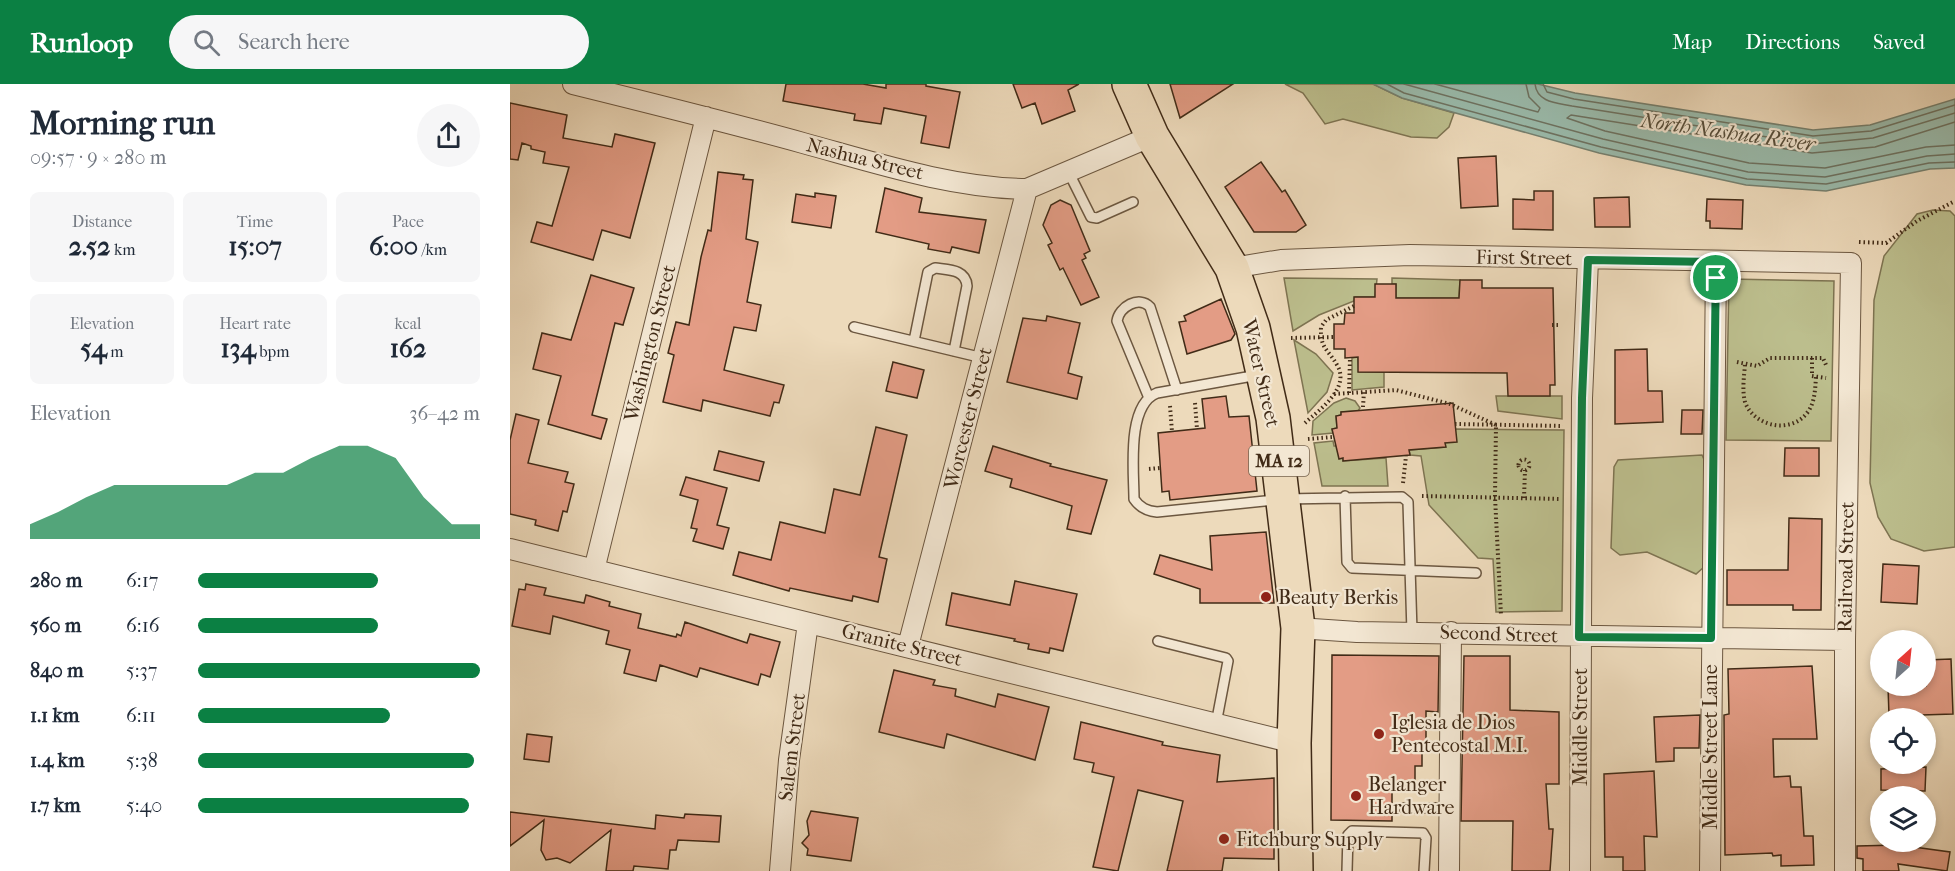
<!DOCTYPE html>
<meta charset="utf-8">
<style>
body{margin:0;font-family:"IM FELL French Canon",serif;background:#f6f6f7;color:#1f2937;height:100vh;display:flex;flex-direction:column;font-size:22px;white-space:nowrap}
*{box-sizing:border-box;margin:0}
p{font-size:20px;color:#747a83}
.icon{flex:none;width:33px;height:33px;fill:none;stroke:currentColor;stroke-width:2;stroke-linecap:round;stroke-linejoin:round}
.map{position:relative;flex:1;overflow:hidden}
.side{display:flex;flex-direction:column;background:#fff;width:510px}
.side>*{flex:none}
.needle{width:39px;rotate:27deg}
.tools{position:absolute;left:1360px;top:546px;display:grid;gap:12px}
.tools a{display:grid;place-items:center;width:66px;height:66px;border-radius:50%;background:#fff;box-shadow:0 3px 9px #0003;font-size:30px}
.pin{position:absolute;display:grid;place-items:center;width:51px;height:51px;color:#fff;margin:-26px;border:3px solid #fff;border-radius:50%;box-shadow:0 2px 6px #0007}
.round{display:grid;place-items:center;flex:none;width:63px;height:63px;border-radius:32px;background:#f6f6f7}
.summary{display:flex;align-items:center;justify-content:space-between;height:102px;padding:0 30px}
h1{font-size:33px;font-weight:800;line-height:45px}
.metrics{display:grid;grid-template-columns:repeat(3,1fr);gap:9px;height:102px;padding:6px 30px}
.metrics div{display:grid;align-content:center;border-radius:9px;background:#f6f6f7;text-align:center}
.metrics b{font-size:26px;font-weight:800}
.metrics small{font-size:16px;font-weight:400}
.metrics p{font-size:16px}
.chart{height:168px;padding:12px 30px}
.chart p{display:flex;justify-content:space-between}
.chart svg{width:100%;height:108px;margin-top:6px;fill:#0b8043;opacity:.7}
ul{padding:0 30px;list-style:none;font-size:20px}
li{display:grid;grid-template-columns:96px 72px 1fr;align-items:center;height:45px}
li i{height:15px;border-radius:8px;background:#0b8043}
header{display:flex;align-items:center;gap:36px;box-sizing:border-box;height:84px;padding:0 30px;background:#0b8043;color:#fff}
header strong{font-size:28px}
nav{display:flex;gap:33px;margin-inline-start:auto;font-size:21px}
.search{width:420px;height:54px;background:#f6f6f7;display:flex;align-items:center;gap:15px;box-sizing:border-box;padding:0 21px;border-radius:33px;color:#747a83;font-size:22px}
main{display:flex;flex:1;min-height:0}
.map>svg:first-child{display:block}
.green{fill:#bcbe8d;stroke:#7e7452;stroke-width:1.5}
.water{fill:#9abbac;stroke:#768170;stroke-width:1.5}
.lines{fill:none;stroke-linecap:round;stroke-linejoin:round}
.shore{stroke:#6e7362;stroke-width:1.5}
.building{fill:#e39c85;stroke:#412b17;stroke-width:1.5}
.lane-casing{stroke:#6c5740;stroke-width:12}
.street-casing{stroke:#6c5740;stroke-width:22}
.highway-casing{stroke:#412b17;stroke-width:36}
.path{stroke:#412b17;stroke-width:4;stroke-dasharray:1.5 3;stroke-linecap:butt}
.lane{stroke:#f3e7d3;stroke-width:9}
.street{stroke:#f3e7d3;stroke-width:20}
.highway{stroke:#eddabb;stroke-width:33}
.route-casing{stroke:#fff;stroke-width:12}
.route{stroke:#0b8043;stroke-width:8}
.poi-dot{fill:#8f2418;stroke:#f3e7d3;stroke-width:2}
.labels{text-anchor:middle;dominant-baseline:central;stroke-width:4.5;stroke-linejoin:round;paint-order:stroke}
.shield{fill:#f3e7d3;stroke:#76634f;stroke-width:1.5}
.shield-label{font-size:18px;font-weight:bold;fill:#412b17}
.street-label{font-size:20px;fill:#412b17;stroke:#f3e7d3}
.poi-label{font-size:20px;fill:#412b17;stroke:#f3e7d3;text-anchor:start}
.water-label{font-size:21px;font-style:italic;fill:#574f3c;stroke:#f3e7d3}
</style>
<header>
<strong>Runloop</strong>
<div class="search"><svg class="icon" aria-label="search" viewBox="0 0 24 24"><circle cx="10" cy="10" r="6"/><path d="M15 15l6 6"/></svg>Search here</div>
<nav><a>Map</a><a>Directions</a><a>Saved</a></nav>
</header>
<main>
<section class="side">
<div class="summary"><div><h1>Morning run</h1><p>09:57 · 9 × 280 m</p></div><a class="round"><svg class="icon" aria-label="share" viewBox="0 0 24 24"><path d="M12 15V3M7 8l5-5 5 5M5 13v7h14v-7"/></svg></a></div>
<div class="metrics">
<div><p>Distance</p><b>2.52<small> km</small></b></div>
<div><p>Time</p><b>15:07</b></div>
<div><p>Pace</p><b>6:00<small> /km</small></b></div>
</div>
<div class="metrics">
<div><p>Elevation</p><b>54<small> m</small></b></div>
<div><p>Heart rate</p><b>134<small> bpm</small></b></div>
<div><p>kcal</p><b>162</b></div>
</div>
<div class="chart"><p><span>Elevation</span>36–42 m</p>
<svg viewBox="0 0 160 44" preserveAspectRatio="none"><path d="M0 44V38L10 33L20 27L30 22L40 22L50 22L60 22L70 22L80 17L90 17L100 11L110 6L120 6L130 11L140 27L150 38L160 38V44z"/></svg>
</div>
<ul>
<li><b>280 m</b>6:17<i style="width:64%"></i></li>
<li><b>560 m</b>6:16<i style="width:64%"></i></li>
<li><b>840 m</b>5:37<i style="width:100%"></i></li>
<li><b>1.1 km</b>6:11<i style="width:68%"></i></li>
<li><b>1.4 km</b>5:38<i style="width:98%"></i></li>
<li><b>1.7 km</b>5:40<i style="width:96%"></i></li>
</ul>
</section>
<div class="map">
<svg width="1445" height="787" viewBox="0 0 1445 787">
<rect width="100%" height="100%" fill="#eddabb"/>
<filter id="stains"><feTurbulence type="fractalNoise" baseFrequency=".00333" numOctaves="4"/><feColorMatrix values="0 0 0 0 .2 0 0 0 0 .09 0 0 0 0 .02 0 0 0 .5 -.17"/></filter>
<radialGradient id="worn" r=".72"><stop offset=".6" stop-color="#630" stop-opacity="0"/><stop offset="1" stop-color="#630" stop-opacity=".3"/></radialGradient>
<!-- green -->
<path class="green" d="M775 0H863L892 14 944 29 939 43 927 54 901 53 833 35 815 40 793 9Z
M1423 126 1440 127 1445 132V463L1414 467 1381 455 1368 433 1360 399 1364 216 1374 172 1407 130Z
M774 194 867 195 865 213H845L844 217 809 231 783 247Z
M882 194 950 196 949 214H886V200H882Z
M1219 195 1324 197 1321 357 1216 356Z
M784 256 806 270 823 289 817 308 798 329Z
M848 273 849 288H874V303L842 306V274Z
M986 312H1052V335L988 327Z
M836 314 845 317 850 324 848 327 831 328V331L826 332 827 344 822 345 823 349 802 351 803 337 824 319Z
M945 345 1054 346 1052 527 986 528 983 475 968 474 919 421 911 372 900 371 899 366 935 363V359Z
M823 357 824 362H828L829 374H833V377L876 374 878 402H812L804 359Z
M1192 371 1196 380 1194 483 1186 490 1137 468 1110 471 1101 464 1104 383 1108 376Z"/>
<!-- water -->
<path class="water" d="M863 0H1028L1065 9 1303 46 1360 41 1445 15V84L1420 85 1316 107 1236 101 1089 69 892 14Z"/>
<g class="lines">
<!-- shore -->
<path class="shore" d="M877 0 894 9 1091 63 1237 95 1316 100 1419 79 1445 78
M894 0 1093 55 1238 88 1315 93 1417 72 1445 70
M925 0 1028 28 1030 24 1019 13 1016 0
M1025 0C1027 19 1048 19 1062 22L1302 60 1363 54 1445 29
M1033 0 1037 8 1064 15 1303 52 1361 47 1445 21
M1445 38 1365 63 1302 69 1061 31 1057 34 1095 47 1239 79 1315 84 1416 63 1445 61"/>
</g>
<!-- building -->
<path class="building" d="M276 0H353L376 4V0H416V2L450 8 439 64 411 59 416 32 374 24 371 40 344 36 345 30 273 17Z
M503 0H569L558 6 565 27 532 40 525 19 512 24Z
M660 0H723L670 34Z
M0 19 57 31 53 54 102 63 105 50 145 59 120 154 92 146 83 176 21 158 27 138 42 142 59 83 33 79 35 68 21 65V62L12 59 8 76 0 75Z
M986 72 988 122 951 124 948 74Z
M751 78 772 108 775 106 796 141 786 148H744L715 103Z
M208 88 234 91 233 95 243 96 236 155 248 158 237 218 251 221 246 247 224 243 214 286 274 301 269 319 264 318 260 332 193 316 191 327 153 318 164 271 158 269 166 238 179 241 191 173 198 146 201 147Z
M375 104 412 114 409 128 476 136 469 169 442 163 440 169 418 165 419 160 366 148Z
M1024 107H1043V146L1003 145V115L1024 116Z
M305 109 326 112 321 144 282 138 286 110 305 113Z
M1119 113 1120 143H1085L1084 114Z
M1197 115 1233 116 1232 145 1200 144V137H1196Z
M550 116 561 121 580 167 574 170 576 174 572 176 589 213 571 221 553 184 550 186 538 161 542 159 533 141 541 121Z
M81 191 124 204 113 241 105 239 82 331 97 335 91 355 38 340 51 292 23 285 32 249 61 256Z
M950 196H972V204H1043L1045 301H1040V312H998L997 289 848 288V273L835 274V265H824V240H834L835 229H844V213H865V200H886V214H949Z
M711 215 725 250 721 256 677 270 669 238 676 237 674 232Z
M537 232 570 239 558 289 572 293 567 315 497 298 513 234 536 237Z
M1137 265 1138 307H1152L1153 338 1105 340V266Z
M383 278 414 286 407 314 376 307Z
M716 312 719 333 739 332 747 407 660 416 659 407 652 408 648 349 695 344 692 315Z
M943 319 947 358 935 359 936 363 899 366 900 371 833 377V374L829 375 822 345 827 344 826 332 831 331V328Z
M1172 326H1193L1192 350H1171Z
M6 330 29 336 18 379 58 388 55 398 64 400 57 428 53 427 48 447 25 441 26 436 0 430V356Z
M366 343 397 351 369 473 377 475 368 518 343 512 342 517 280 504 279 507 223 491 229 468 261 476 270 438 315 449 324 405 350 411Z
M483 362 541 380 540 382 597 396 581 450 557 445 562 422 500 403 502 395 475 387Z
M1275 364H1309V392H1274Z
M209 367 254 378 249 397 204 386Z
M176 393 217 404 207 441 219 444 213 465 183 457 187 445 181 444 188 416 170 411Z
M1279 434 1312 435 1311 526H1283V521H1217V486H1278Z
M756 448 764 519H690V505L644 490 650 471 702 486 700 452Z
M1373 480 1409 482 1407 520 1371 518Z
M505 497 567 510 553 567 540 564 539 569 518 565 519 560 504 557 505 555 436 541 442 509 500 521Z
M16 500 36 504 34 511 74 519 76 511 100 518 99 522 131 530 128 544 166 553 167 550 171 552 175 538 237 559 240 550 270 558 260 593 251 590 248 601 190 584 187 593 150 581 146 597 114 589 120 566 96 560 99 547 43 532 40 550 2 542 9 505 15 506Z
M822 571 929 572 928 628 916 627V663H912V682H905V708L882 707V737L821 736Z
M954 572H1000V626L1049 628V700H1036L1039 745H1043L1040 787H1002L1003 737H951Z
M1441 575 1443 630 1379 632 1378 602H1416V576Z
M1302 582 1307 655H1263L1264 693 1280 692 1281 703H1291L1294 752H1303L1304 781 1271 782V771L1263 772 1262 769 1215 771 1214 631 1219 630 1218 585Z
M384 586 425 596 423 601 446 605 445 612 485 623 488 610 539 623 525 676 437 650 434 664 369 648Z
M1190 631 1189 664H1164V677L1146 678 1144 633Z
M571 638 653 658 652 661 710 671 707 698 764 694V775L714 774 712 787H657L673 717 628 706 608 787 583 783 604 693 582 688 584 679 564 675Z
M17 650 42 653 39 678 14 675Z
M1416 683 1415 707 1371 706V685Z
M1144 687 1147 753 1134 752 1135 787H1113V773H1095L1094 690Z
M301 727 348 734 341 777 297 771 298 765 292 759 299 751 297 737Z
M0 728 145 745 146 731 174 734 175 730 211 732 209 758 168 756 166 766H160L158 785 124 782 123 787H96L101 746 60 779 47 774 36 776 31 766 34 736 0 762Z
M1389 761 1440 768 1437 787 1388 780 1389 787H1353V775L1347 774V762Z"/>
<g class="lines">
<!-- lane casing -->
<g class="lane-casing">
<path id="lane" d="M559 89 581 133 587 134 623 118
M344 243 473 274
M404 257 418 188 425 184C438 186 456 185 457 202L444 267
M748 291 647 309C616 321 624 388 624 415 630 424 637 427 647 428L774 415 892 413 898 418 902 548
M639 314 607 237C609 223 629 211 640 223L667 306
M835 412 837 478 842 484 966 489
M648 557 716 574 718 577 706 640
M894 724H940
M837 787 838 751 842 747 913 749 916 754 914 787"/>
</g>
<!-- street casing -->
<g class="street-casing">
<path id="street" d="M63 0C140 19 217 38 293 59 366 79 442 104 517 105L642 52
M722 184 771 176 900 171 1341 179 1335 556V787
M0 465 784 659
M84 486 196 33
M788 544 847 548 1335 556
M398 562 517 105
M270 787 279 676 298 539
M939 787 941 548
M1070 787 1072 314 1078 176
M1200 787 1206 178"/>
</g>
<!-- highway casing -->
<g class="highway-casing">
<path id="highway" d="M619 0 642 52 722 184 743 244 763 334 788 544 784 659 786 787"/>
</g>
<!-- path -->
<path class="path" d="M1349 158 1376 159 1407 137 1445 117
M1042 241H1051
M781 254 824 253
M1302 274V292L1316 294
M1227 278 1247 282 1260 274H1313L1316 281
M1235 281C1234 292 1232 307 1235 318 1244 343 1281 350 1297 329 1305 319 1305 306 1306 293
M839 309 840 274
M824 310 886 306 940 320 986 341 985 413 991 531
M685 319 687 345
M660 322 662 348
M853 323 854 307
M795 339C809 326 841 304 827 281 818 265 810 265 811 243L816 236 844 222
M945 340 1053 342
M798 355 823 353
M1008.5 381a5.5 5.5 0 1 1 11 0a5.5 5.5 0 1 1-11 0Z
M639 385 650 384
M893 399 896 372
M912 412 1051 415
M1014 414 1015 386"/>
<!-- lane -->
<use href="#lane" class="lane"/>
<!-- street -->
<use href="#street" class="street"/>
<!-- highway -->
<use href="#highway" class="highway"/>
</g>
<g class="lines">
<!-- route casing -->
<g class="route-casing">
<path id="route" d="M1078 176 1206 178 1201 554 1069 553 1072 314Z"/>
</g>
<!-- route -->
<use href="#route" class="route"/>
</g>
<!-- markers -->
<g class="poi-dot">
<circle cx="756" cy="513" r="6"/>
<circle cx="869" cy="650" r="6"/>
<circle cx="846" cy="712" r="6"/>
<circle cx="714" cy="755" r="6"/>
</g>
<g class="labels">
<!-- shield labels -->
<rect class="shield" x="739" y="362" width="60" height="30" rx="4.5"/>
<g class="shield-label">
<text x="769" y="377">MA 12</text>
</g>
<!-- street labels -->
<g class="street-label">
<text transform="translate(355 75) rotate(14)">Nashua Street</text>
<text transform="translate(1014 174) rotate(1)">First Street</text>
<text transform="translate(140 259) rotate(-76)">Washington Street</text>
<text transform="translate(751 289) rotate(77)">Water Street</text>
<text transform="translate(458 334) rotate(-76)">Worcester Street</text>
<text transform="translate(1336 483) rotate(-89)">Railroad Street</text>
<text transform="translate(989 550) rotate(2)">Second Street</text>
<text transform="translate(392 561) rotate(14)">Granite Street</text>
<text transform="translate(1070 643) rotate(-90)">Middle Street</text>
<text transform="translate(282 663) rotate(-83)">Salem Street</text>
<text transform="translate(1200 663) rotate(-90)">Middle Street Lane</text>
</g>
<!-- poi labels -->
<g class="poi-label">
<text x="768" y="513">Beauty Berkis</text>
<text x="881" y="638">Iglesia de Dios<tspan x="881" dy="23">Pentecostal M.I.</tspan></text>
<text x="858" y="700">Belanger<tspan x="858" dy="23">Hardware</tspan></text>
<text x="726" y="755">Fitchburg Supply</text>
</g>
<!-- water labels -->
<g class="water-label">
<text transform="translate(1218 48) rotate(8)">North Nashua River</text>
</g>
</g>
<rect width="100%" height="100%" filter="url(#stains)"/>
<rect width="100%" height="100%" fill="url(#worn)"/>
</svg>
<div class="tools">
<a><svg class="needle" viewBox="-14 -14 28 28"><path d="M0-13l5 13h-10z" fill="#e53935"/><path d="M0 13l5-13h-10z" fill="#747a83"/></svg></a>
<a><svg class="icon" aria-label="locate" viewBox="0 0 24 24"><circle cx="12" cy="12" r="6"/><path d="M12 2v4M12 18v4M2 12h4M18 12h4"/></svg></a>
<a><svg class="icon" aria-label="layers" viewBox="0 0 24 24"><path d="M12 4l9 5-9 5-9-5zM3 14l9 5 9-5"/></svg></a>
</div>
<div class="pin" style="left:1206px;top:194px;background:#1e9e55"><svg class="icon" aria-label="arrive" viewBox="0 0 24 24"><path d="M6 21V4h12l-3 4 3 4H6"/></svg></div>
</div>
</main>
